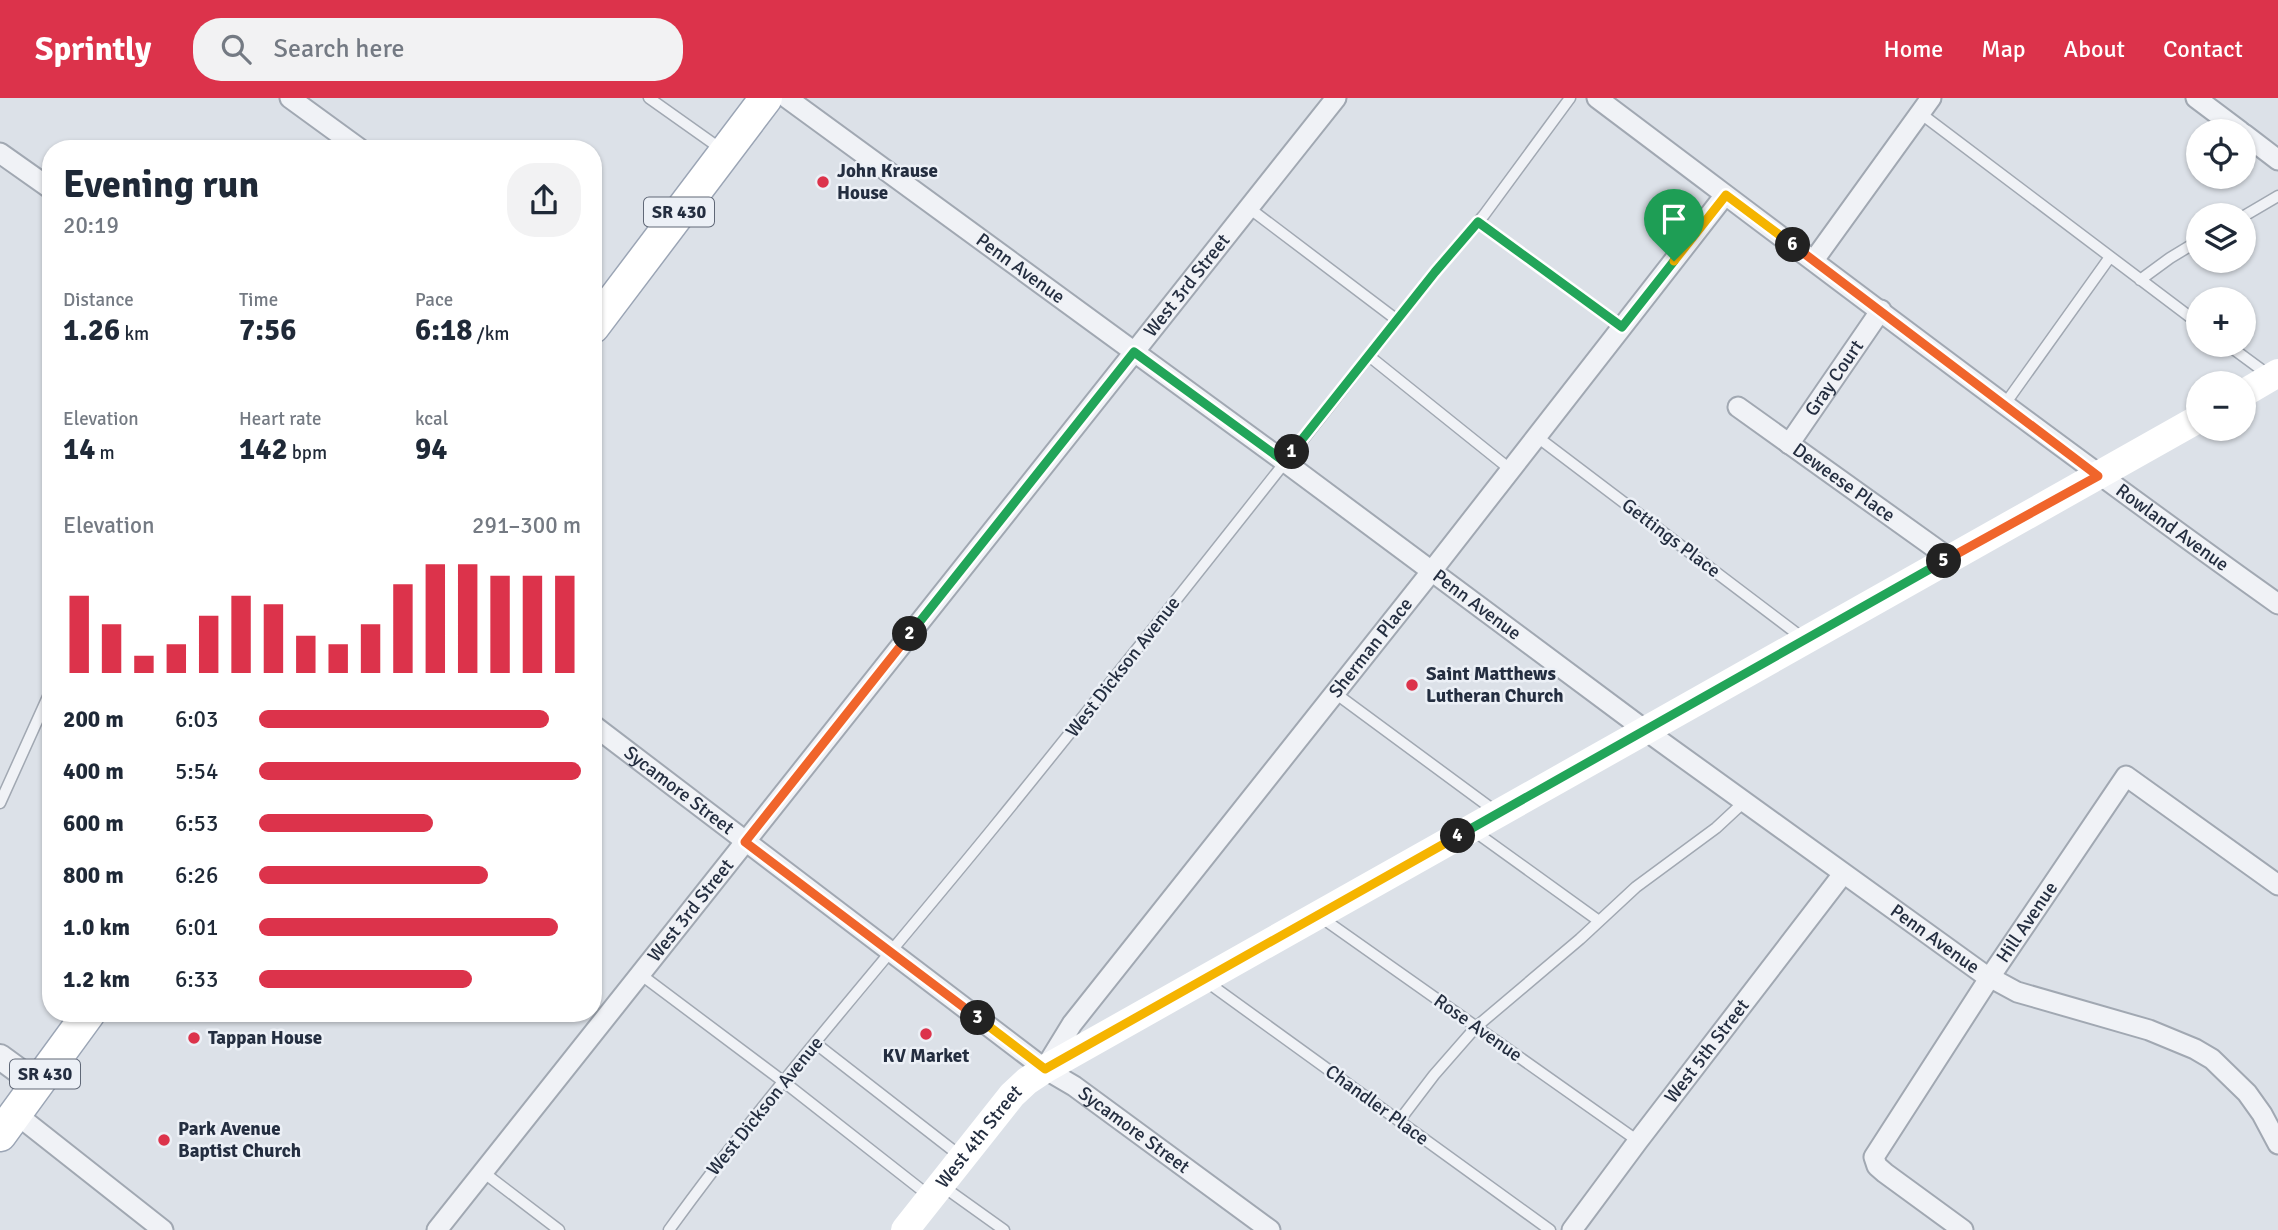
<!DOCTYPE html>
<meta charset="utf-8">
<style>
body{margin:0;font-family:Signika,sans-serif;background:#f2f2f3;color:#1f2937;height:100vh;display:flex;flex-direction:column;font-size:26px;white-space:nowrap}
*{box-sizing:border-box;margin:0}
p{font-size:23px;color:#747a83}
.icon{flex:none;width:38px;height:38px;fill:none;stroke:currentColor;stroke-width:2;stroke-linecap:round;stroke-linejoin:round}
.map{position:relative;flex:1;overflow:hidden}
.sheet{position:absolute;left:42px;top:42px;width:560px;height:882px;display:flex;flex-direction:column;background:#fff;border-radius:28px;box-shadow:0 2px 5px #0004}
.sheet>*{flex:none}
.controls{position:absolute;left:2186px;top:21px;display:grid;gap:14px}
.controls a{display:grid;place-items:center;width:70px;height:70px;border-radius:50%;background:#fff;box-shadow:0 2px 5px #0004;font-size:35px}
.pin{position:absolute;display:grid;place-items:center;width:60px;height:60px;color:#fff;margin:-72px -30px;border-radius:50% 50% 50% 0;rotate:-45deg;box-shadow:0 0 7px #0007}
.pin .icon{rotate:45deg}
.km{position:absolute;width:35px;height:35px;margin:-18px;border-radius:50%;background:#222;color:#fff;font-size:19px;line-height:35px;text-align:center}
.round{display:grid;place-items:center;flex:none;width:74px;height:74px;border-radius:28px;background:#f2f2f3}
.head{display:flex;align-items:center;justify-content:space-between;height:119px;padding:0 21px}
h1{font-size:38px;font-weight:700;line-height:52px}
.metrics{display:grid;grid-template-columns:repeat(3,1fr);gap:10px;height:119px;padding:7px 21px}
.metrics div{display:grid;align-content:center}
.metrics b{font-size:30px;font-weight:700}
.metrics small{font-size:19px;font-weight:400}
.metrics p{font-size:19px}
.chart{height:196px;padding:14px 21px}
.chart p{display:flex;justify-content:space-between}
.chart svg{width:100%;height:126px;margin-top:7px;stroke:#dc334b;stroke-width:6}
ul{padding:0 21px;list-style:none;font-size:23px}
li{display:grid;grid-template-columns:112px 84px 1fr;align-items:center;height:52px}
li i{height:18px;border-radius:9px;background:#dc334b}
header{display:flex;align-items:center;gap:42px;box-sizing:border-box;height:98px;padding:0 35px;background:#dc334b;color:#fff}
header strong{font-size:33px}
nav{display:flex;gap:38px;margin-inline-start:auto;font-size:24px}
.search{width:490px;height:63px;background:#f2f2f3;display:flex;align-items:center;gap:18px;box-sizing:border-box;padding:0 24px;border-radius:28px;color:#747a83;font-size:26px}
.map>svg:first-child{display:block}
.lines{fill:none;stroke-linecap:round;stroke-linejoin:round}
.service-casing{stroke:#a1a8b2;stroke-width:13}
.minor-casing{stroke:#a1a8b2;stroke-width:23}
.tertiary-casing{stroke:#a1a8b2;stroke-width:28}
.primary-casing{stroke:#9ba5b5;stroke-width:35}
.service{stroke:#f0f2f6;stroke-width:10}
.minor{stroke:#f0f2f6;stroke-width:19}
.tertiary{stroke:#f0f2f6;stroke-width:24}
.secondary{stroke:#fff;stroke-width:28}
.primary{stroke:#fff;stroke-width:32}
.split-1-casing{stroke:#fff;stroke-width:14}
.split-2-casing{stroke:#fff;stroke-width:14}
.split-3-casing{stroke:#fff;stroke-width:14}
.split-4-casing{stroke:#fff;stroke-width:14}
.split-5-casing{stroke:#fff;stroke-width:14}
.split-6-casing{stroke:#fff;stroke-width:14}
.split-7-casing{stroke:#fff;stroke-width:14}
.split-1{stroke:#22a559;stroke-width:9}
.split-2{stroke:#22a559;stroke-width:9}
.split-3{stroke:#f0652b;stroke-width:9}
.split-4{stroke:#f5b400;stroke-width:9}
.split-5{stroke:#22a559;stroke-width:9}
.split-6{stroke:#f0652b;stroke-width:9}
.split-7{stroke:#f5b400;stroke-width:9}
.poi-dot{fill:#dc334b;stroke:#ecf0f6;stroke-width:2.5}
.labels{text-anchor:middle;dominant-baseline:central;stroke-width:5;stroke-linejoin:round;paint-order:stroke}
.shield{fill:#ecf0f6;stroke:#606877;stroke-width:2}
.shield-label{font-size:18px;font-weight:bold;fill:#242e40}
.poi-label{font-size:19px;font-weight:bold;fill:#242e40;stroke:#ecf0f6;text-anchor:start}
.street-label{font-size:19px;fill:#242e40;stroke:#ecf0f6}
</style>
<header>
<strong>Sprintly</strong>
<div class="search"><svg class="icon" aria-label="search" viewBox="0 0 24 24"><circle cx="10" cy="10" r="6"/><path d="M15 15l6 6"/></svg>Search here</div>
<nav><a>Home</a><a>Map</a><a>About</a><a>Contact</a></nav>
</header>
<div class="map">
<svg width="2278" height="1132" viewBox="0 0 2278 1132">
<rect width="100%" height="100%" fill="#dce1e8"/>
<g class="lines">
<!-- service casing -->
<g class="service-casing">
<path id="service" d="M649 0 721 51
M1920 15 2198 225
M1249 110 1397 222
M2244 118 2278 98
M1478 124 1622 229
M2140 182 2170 160 2198 143
M2228 247 2270 278
M1369 258 1511 372
M2005 306 2110 159
M1536 338 1804 541
M1335 595 1495 713
M0 705 51 592
M1474 733 1599 823
M1322 820 1638 1043
M640 876 784 984 928 1097
M1207 884 1550 1132
M815 945 959 1057
M1399 1023 1434 977 1476 929 1580 841 1636 789 1716 730 1744 704
M483 1074 559 1132
M941 1087 1004 1132
M669 1132C770 992 885 863 994 729 1143 546 1288 360 1435 174L1484 117 1570 0"/>
</g>
<!-- minor casing -->
<g class="minor-casing">
<g id="minor">
<path d="M290 0 360 51"/>
<path id="s1" d="M787 0 1285 364 1645 632 1982 875 2017 894 2149 932 2195 951 2212 961 2247 995 2262 1016 2278 1046"/>
<path id="s2" d="M1597 0C1823 170 2048 342 2278 506"/>
<path d="M2196 0 2240 33"/>
<path d="M2244 36 2278 62"/>
<path d="M0 55 51 91"/>
<path d="M1814 162 1931 0"/>
<path id="s3" d="M1738 309 1949 460"/>
<path id="s4" d="M1789 346 1881 212"/>
<path id="s5" d="M593 627 1045 971 1074 988 1270 1132"/>
<path id="s6" d="M1045 970 1072 926 1431 474 1725 97"/>
<path d="M16 1016 163 1132"/>
<path id="s7" d="M437 1132 1336 0"/>
<path id="s8" d="M1572 1132 1638 1043 1843 776"/>
<path id="s9" d="M1963 1132 1885 1075 1877 1068 1874 1059 1990 879 2126 678 2278 787"/>
</g>
</g>
<!-- tertiary casing -->
<g class="tertiary-casing">
<path id="tertiary" d="M0 959 37 986"/>
</g>
<!-- primary casing -->
<g class="primary-casing">
<path id="primary" d="M593 229 766 0
M0 1037 89 915"/>
</g>
<!-- service -->
<use href="#service" class="service"/>
<!-- minor -->
<use href="#minor" class="minor"/>
<!-- tertiary -->
<use href="#tertiary" class="tertiary"/>
<!-- secondary -->
<g class="secondary">
<path d="M2244 295 2278 275"/>
<path id="s10" d="M905 1132 1012 997 1027 983 1045 971 2198 321"/>
</g>
<!-- primary -->
<use href="#primary" class="primary"/>
</g>
<g class="lines">
<!-- split-1 casing -->
<g class="split-1-casing">
<path id="split-1" d="M1292 354 1435 174 1478 124 1622 229 1674 163"/>
</g>
<!-- split-2 casing -->
<g class="split-2-casing">
<path id="split-2" d="M910 536 1134 254 1285 364 1292 354"/>
</g>
<!-- split-3 casing -->
<g class="split-3-casing">
<path id="split-3" d="M910 536 745 744 978 920"/>
</g>
<!-- split-4 casing -->
<g class="split-4-casing">
<path id="split-4" d="M978 920 1045 971 1458 738"/>
</g>
<!-- split-5 casing -->
<g class="split-5-casing">
<path id="split-5" d="M1458 738 1944 463"/>
</g>
<!-- split-6 casing -->
<g class="split-6-casing">
<path id="split-6" d="M1793 147 2098 378 1944 463"/>
</g>
<!-- split-7 casing -->
<g class="split-7-casing">
<path id="split-7" d="M1674 163 1726 97 1793 147"/>
</g>
<!-- split-1 -->
<use href="#split-1" class="split-1"/>
<!-- split-2 -->
<use href="#split-2" class="split-2"/>
<!-- split-3 -->
<use href="#split-3" class="split-3"/>
<!-- split-4 -->
<use href="#split-4" class="split-4"/>
<!-- split-5 -->
<use href="#split-5" class="split-5"/>
<!-- split-6 -->
<use href="#split-6" class="split-6"/>
<!-- split-7 -->
<use href="#split-7" class="split-7"/>
</g>
<!-- markers -->
<g class="poi-dot">
<circle cx="823" cy="84" r="7"/>
<circle cx="1412" cy="587" r="7"/>
<circle cx="926" cy="936" r="7"/>
<circle cx="194" cy="940" r="7"/>
<circle cx="164" cy="1042" r="7"/>
</g>
<g class="labels">
<!-- shield labels -->
<g class="shield">
<rect x="644" y="99.5" width="70" height="29" rx="5"/>
<rect x="10" y="961.5" width="70" height="29" rx="5"/>
</g>
<g class="shield-label">
<text x="679" y="114">SR 430</text>
<text x="45" y="976">SR 430</text>
</g>
<!-- poi labels -->
<g class="poi-label">
<text x="837" y="73">John Krause<tspan x="837" dy="22">House</tspan></text>
<text x="1426" y="576">Saint Matthews<tspan x="1426" dy="22">Lutheran Church</tspan></text>
<text x="208" y="940">Tappan House</text>
<text x="926" y="958" text-anchor="middle">KV Market</text>
<text x="178" y="1031">Park Avenue<tspan x="178" dy="22">Baptist Church</tspan></text>
</g>
<!-- street labels -->
<g class="street-label">
<text stroke="none"><textPath href="#s1" startOffset="289">Penn Avenue</textPath></text>
<text stroke="none"><textPath href="#s7" startOffset="1206">West 3rd Street</textPath></text>
<text stroke="none"><textPath href="#s4" startOffset="80">Gray Court</textPath></text>
<text stroke="none"><textPath href="#s3" startOffset="130">Deweese Place</textPath></text>
<text stroke="none"><textPath href="#s2" startOffset="718">Rowland Avenue</textPath></text>
<text transform="translate(1671 440) rotate(37)">Gettings Place</text>
<text stroke="none"><textPath href="#s1" startOffset="856">Penn Avenue</textPath></text>
<text stroke="none"><textPath href="#s6" startOffset="532">Sherman Place</textPath></text>
<text transform="translate(1123 569) rotate(-52)">West Dickson Avenue</text>
<text stroke="none"><textPath href="#s5" startOffset="108">Sycamore Street</textPath></text>
<text stroke="none"><textPath href="#s7" startOffset="408">West 3rd Street</textPath></text>
<text stroke="none"><textPath href="#s9" startOffset="397">Hill Avenue</textPath></text>
<text stroke="none"><textPath href="#s1" startOffset="1423">Penn Avenue</textPath></text>
<text transform="translate(1478 930) rotate(35)">Rose Avenue</text>
<text stroke="none"><textPath href="#s8" startOffset="224">West 5th Street</textPath></text>
<text transform="translate(1377 1007) rotate(36)">Chandler Place</text>
<text transform="translate(765 1008) rotate(-51)">West Dickson Avenue</text>
<text stroke="none"><textPath href="#s5" startOffset="676">Sycamore Street</textPath></text>
<text stroke="none"><textPath href="#s10" startOffset="119">West 4th Street</textPath></text>
</g>
</g>
</svg>
<div class="controls">
<a><svg class="icon" aria-label="locate" viewBox="0 0 24 24"><circle cx="12" cy="12" r="6"/><path d="M12 2v4M12 18v4M2 12h4M18 12h4"/></svg></a>
<a><svg class="icon" aria-label="layers" viewBox="0 0 24 24"><path d="M12 4l9 5-9 5-9-5zM3 14l9 5 9-5"/></svg></a>
<a>+</a>
<a>−</a>
</div>
<div class="pin" style="left:1674px;top:163px;background:#1e9e55"><svg class="icon" aria-label="arrive" viewBox="0 0 24 24"><path d="M6 21V4h12l-3 4 3 4H6"/></svg></div>
<b class="km" style="left:1292px;top:354px">1</b>
<b class="km" style="left:910px;top:536px">2</b>
<b class="km" style="left:978px;top:920px">3</b>
<b class="km" style="left:1458px;top:738px">4</b>
<b class="km" style="left:1944px;top:463px">5</b>
<b class="km" style="left:1793px;top:147px">6</b>
<section class="sheet">
<div class="head"><div><h1>Evening run</h1><p>20:19</p></div><a class="round"><svg class="icon" aria-label="share" viewBox="0 0 24 24"><path d="M12 15V3M7 8l5-5 5 5M5 13v7h14v-7"/></svg></a></div>
<div class="metrics">
<div><p>Distance</p><b>1.26<small> km</small></b></div>
<div><p>Time</p><b>7:56</b></div>
<div><p>Pace</p><b>6:18<small> /km</small></b></div>
</div>
<div class="metrics">
<div><p>Elevation</p><b>14<small> m</small></b></div>
<div><p>Heart rate</p><b>142<small> bpm</small></b></div>
<div><p>kcal</p><b>94</b></div>
</div>
<div class="chart"><p><span>Elevation</span>291–300 m</p>
<svg viewBox="0 0 160 44" preserveAspectRatio="none"><path d="M5 44V17M15 44V27M25 44V38M35 44V34M45 44V24M55 44V17M65 44V20M75 44V31M85 44V34M95 44V27M105 44V13M115 44V6M125 44V6M135 44V10M145 44V10M155 44V10"/></svg>
</div>
<ul>
<li><b>200 m</b>6:03<i style="width:90%"></i></li>
<li><b>400 m</b>5:54<i style="width:100%"></i></li>
<li><b>600 m</b>6:53<i style="width:54%"></i></li>
<li><b>800 m</b>6:26<i style="width:71%"></i></li>
<li><b>1.0 km</b>6:01<i style="width:93%"></i></li>
<li><b>1.2 km</b>6:33<i style="width:66%"></i></li>
</ul>
</section>
</div>
